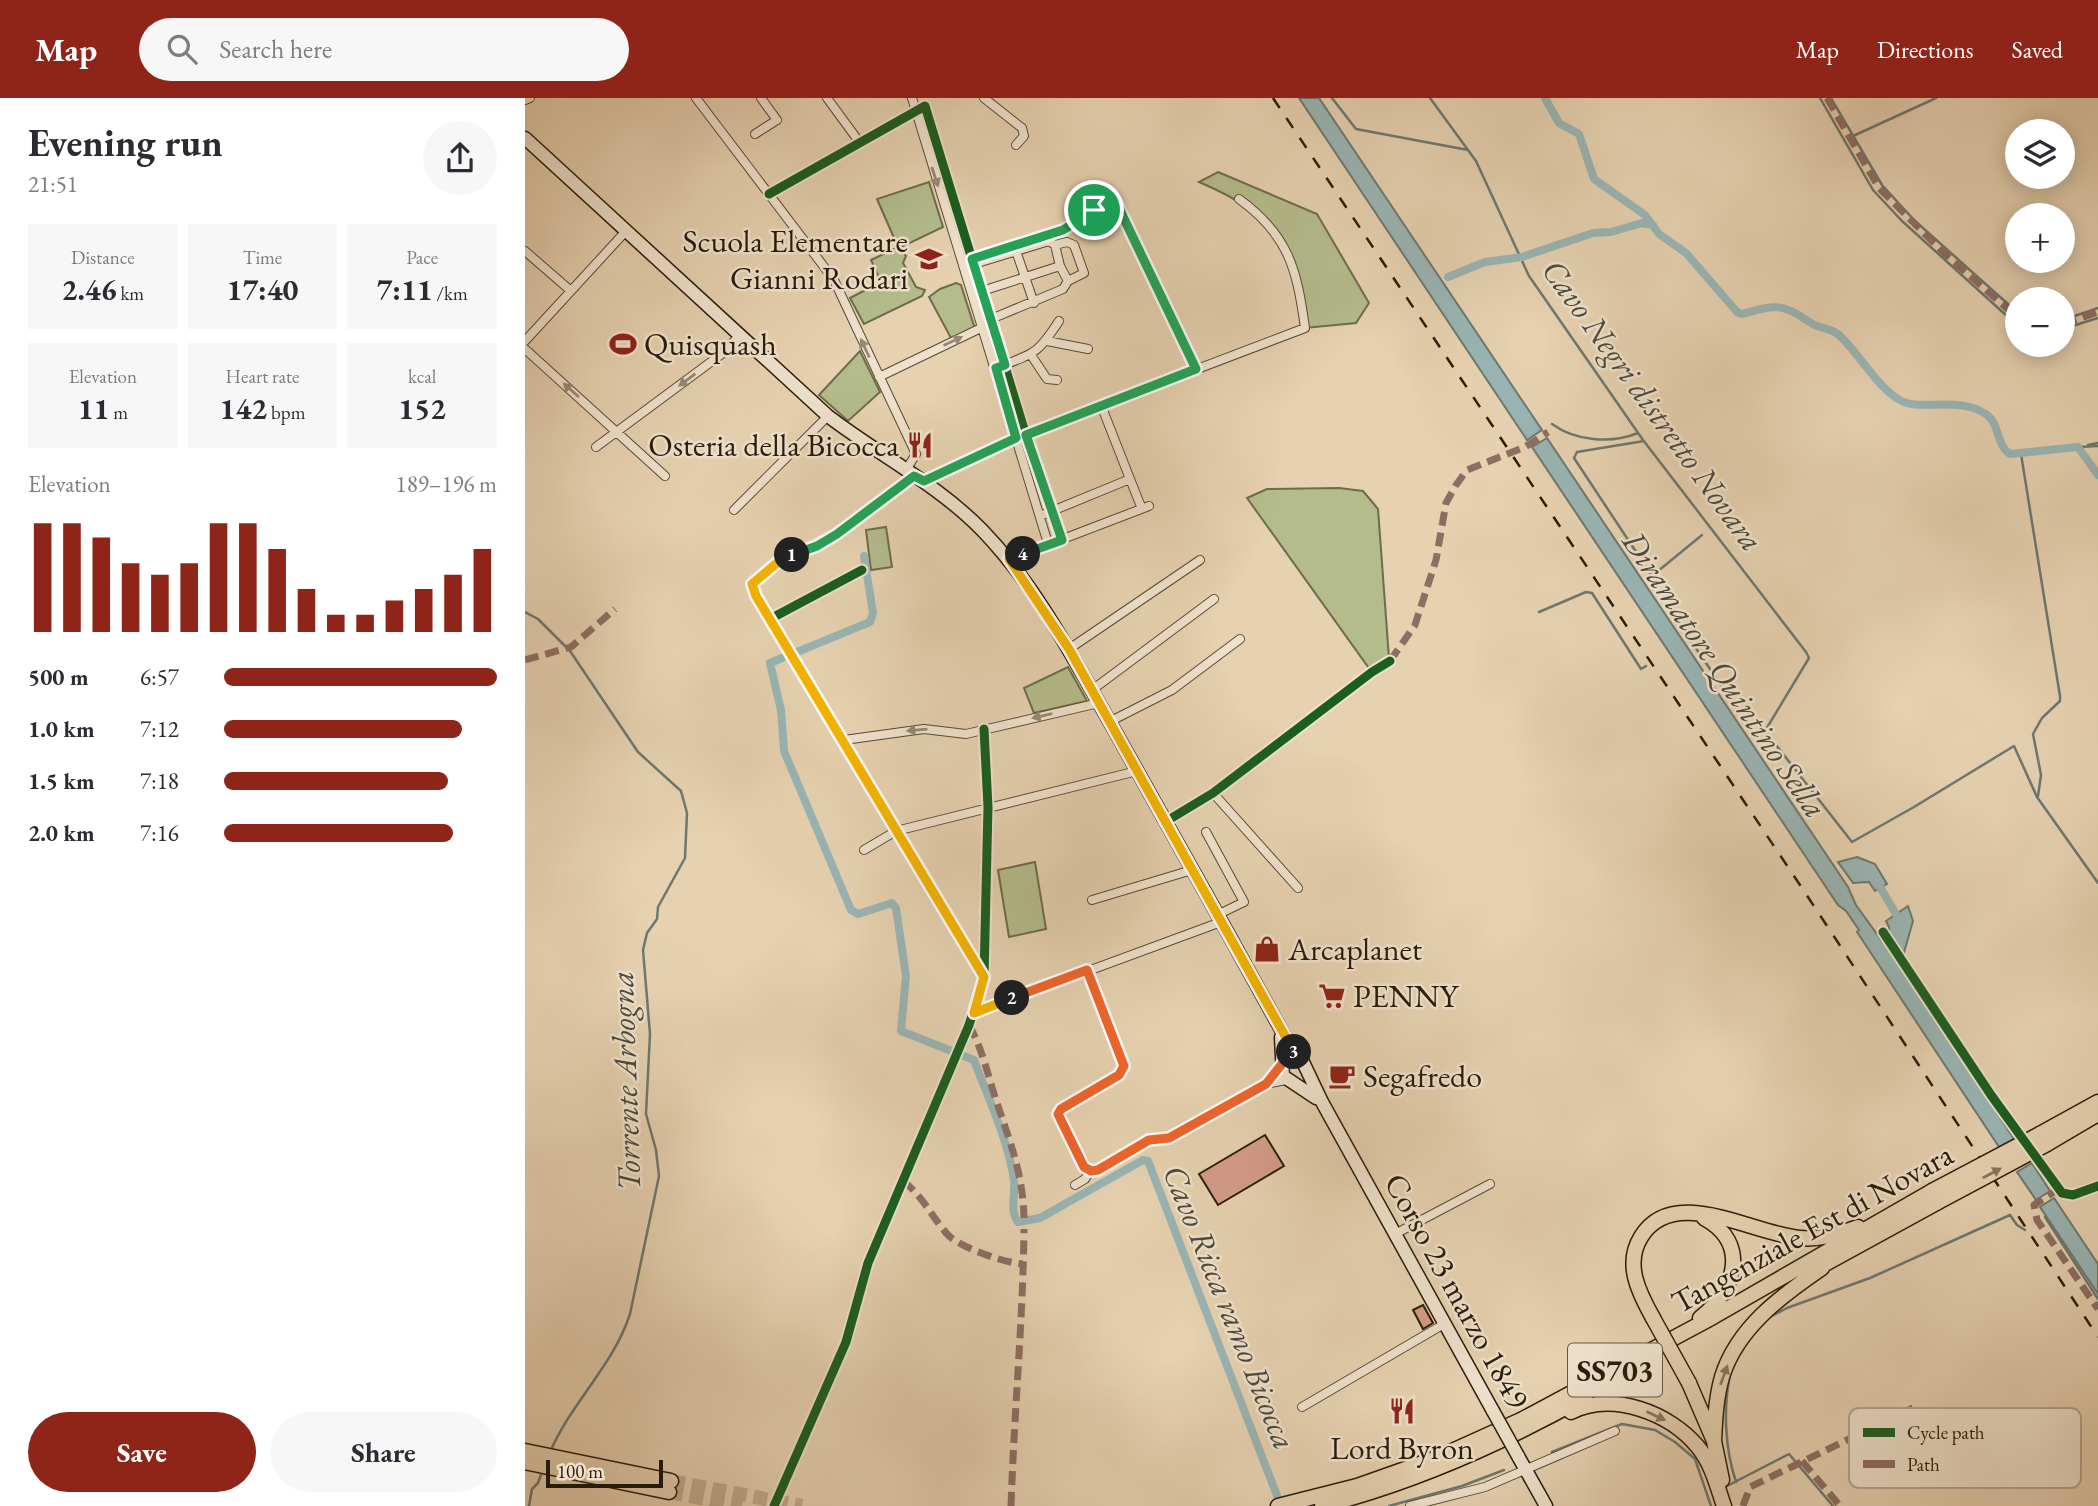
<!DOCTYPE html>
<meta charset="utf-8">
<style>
body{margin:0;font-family:"EB Garamond",serif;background:#f7f7f7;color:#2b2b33;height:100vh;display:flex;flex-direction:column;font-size:26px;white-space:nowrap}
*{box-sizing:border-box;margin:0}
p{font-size:23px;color:#7c7c81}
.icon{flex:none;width:38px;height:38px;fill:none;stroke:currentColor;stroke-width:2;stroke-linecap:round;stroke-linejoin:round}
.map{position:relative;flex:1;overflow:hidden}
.panel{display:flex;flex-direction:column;background:#fff;width:525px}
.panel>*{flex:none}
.fabs{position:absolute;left:1480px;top:21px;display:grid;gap:14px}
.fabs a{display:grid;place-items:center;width:70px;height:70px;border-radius:50%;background:#fff;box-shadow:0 4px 18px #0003;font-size:35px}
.scale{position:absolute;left:21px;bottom:18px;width:117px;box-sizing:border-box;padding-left:7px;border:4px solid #291c09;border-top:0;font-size:19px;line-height:24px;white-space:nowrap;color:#291c09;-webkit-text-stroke:5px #efe1cc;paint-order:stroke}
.pin{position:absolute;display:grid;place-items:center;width:60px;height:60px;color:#fff;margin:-30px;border:4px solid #fff;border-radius:50%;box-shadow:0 2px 7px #0007}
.km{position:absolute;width:35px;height:35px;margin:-18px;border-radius:50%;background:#222;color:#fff;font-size:19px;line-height:35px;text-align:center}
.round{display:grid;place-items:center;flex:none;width:74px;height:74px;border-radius:37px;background:#f7f7f7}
.summary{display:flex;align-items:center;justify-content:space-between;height:119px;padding:0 28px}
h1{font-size:38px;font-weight:700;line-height:52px}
.stats{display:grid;grid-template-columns:repeat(3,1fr);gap:10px;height:119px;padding:7px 28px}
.stats div{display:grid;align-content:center;border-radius:0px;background:#f7f7f7;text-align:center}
.stats b{font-size:30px;font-weight:700}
.stats small{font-size:19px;font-weight:400}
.stats p{font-size:19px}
.chart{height:196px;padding:14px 28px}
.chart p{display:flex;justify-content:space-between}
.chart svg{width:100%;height:126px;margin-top:7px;stroke:#8f2418;stroke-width:6}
.button{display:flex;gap:14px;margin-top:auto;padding:14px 28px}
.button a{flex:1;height:80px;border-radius:42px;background:#8f2418;color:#fff;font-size:28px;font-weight:700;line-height:80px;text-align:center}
.button a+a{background:#f7f7f7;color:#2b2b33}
ul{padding:0 28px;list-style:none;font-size:23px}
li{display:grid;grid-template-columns:112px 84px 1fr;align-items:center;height:52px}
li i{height:18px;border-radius:9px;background:#8f2418}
header{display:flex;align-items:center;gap:42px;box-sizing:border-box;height:98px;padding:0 35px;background:#8f2418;color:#fff}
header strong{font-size:33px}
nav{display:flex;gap:38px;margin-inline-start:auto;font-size:24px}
.search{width:490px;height:63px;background:#f7f7f7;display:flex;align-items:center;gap:18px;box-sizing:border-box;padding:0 24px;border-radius:38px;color:#7c7c81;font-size:26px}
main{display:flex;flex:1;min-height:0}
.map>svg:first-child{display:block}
.green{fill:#b4bc8c;stroke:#6e6c4a;stroke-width:2}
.water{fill:#99b5b4;stroke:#6c7870;stroke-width:2}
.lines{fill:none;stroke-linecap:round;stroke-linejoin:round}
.stream{stroke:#6c7870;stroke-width:2.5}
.canal{stroke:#99b5b4;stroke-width:8}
.building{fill:#d59c8a;stroke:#291c09;stroke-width:2}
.trunk-tunnel{stroke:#c0ad8f;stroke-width:14;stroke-dasharray:14 7;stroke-linecap:butt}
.minor-casing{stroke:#584933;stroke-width:10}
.secondary-casing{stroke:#291c09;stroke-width:15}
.trunk-casing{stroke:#291c09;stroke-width:17}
.minor{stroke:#efe1cc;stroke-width:8}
.secondary{stroke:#efe1cc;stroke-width:12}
.trunk{stroke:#e6d1b0;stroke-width:14}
.rail{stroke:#291c09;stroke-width:2.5;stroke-dasharray:12 12;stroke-linecap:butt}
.secondary-bridge-casing{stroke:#291c09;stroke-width:15;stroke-linecap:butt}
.trunk-bridge-casing{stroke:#291c09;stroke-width:17;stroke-linecap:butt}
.secondary-bridge{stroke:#efe1cc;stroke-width:12}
.trunk-bridge{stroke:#e6d1b0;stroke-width:14}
.quiet{stroke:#8d6e63;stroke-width:7;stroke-dasharray:14 7;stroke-linecap:butt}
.cycleway-casing{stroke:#efe1cc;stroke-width:13}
.cycleway{stroke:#1b5e20;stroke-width:9}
.oneway{fill:#968874}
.oneway2{fill:#88765c}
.split-1-casing{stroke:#fff;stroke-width:14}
.split-2-casing{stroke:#fff;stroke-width:14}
.split-3-casing{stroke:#fff;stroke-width:14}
.split-4-casing{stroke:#fff;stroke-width:14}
.split-5-casing{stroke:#fff;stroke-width:14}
.split-1{stroke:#22a559;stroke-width:9}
.split-2{stroke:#f5b400;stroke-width:9}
.split-3{stroke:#f0652b;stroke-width:9}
.split-4{stroke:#f5b400;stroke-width:9}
.split-5{stroke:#22a559;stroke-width:9}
.labels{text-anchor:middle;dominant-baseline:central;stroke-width:5;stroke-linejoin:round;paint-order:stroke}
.shield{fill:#efe1cc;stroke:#645744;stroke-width:2}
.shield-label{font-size:30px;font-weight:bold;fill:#291c09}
.poi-label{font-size:32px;fill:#291c09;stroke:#efe1cc;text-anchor:start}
.street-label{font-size:32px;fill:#291c09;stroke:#efe1cc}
.water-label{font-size:33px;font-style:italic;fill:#4b4a3c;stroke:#efe1cc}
.key{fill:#efe1cc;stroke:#b4a692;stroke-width:2}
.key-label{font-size:19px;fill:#291c09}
</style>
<header>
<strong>Map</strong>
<div class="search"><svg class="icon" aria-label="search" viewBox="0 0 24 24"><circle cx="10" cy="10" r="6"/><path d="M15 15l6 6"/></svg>Search here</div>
<nav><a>Map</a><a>Directions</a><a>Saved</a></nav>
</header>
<main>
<section class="panel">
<div class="summary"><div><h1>Evening run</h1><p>21:51</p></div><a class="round"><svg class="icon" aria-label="share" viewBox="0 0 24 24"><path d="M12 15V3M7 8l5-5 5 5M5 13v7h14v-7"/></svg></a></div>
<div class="stats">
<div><p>Distance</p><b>2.46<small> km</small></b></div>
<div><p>Time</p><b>17:40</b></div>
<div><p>Pace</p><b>7:11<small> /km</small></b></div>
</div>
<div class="stats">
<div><p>Elevation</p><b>11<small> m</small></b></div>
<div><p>Heart rate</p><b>142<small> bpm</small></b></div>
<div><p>kcal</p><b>152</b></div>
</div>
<div class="chart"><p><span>Elevation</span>189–196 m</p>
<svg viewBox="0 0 160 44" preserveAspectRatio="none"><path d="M5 44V6M15 44V6M25 44V11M35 44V20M45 44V24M55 44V20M65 44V6M75 44V6M85 44V15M95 44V29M105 44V38M115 44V38M125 44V33M135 44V29M145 44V24M155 44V15"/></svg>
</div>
<ul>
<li><b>500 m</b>6:57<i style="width:100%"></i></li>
<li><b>1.0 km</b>7:12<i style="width:87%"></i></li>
<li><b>1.5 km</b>7:18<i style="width:82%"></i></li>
<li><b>2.0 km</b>7:16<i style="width:84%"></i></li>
</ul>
<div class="button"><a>Save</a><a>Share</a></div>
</section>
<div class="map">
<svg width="1573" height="1408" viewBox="0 0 1573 1408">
<rect width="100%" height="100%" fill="#e6d1b0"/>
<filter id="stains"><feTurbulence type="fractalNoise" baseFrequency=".00286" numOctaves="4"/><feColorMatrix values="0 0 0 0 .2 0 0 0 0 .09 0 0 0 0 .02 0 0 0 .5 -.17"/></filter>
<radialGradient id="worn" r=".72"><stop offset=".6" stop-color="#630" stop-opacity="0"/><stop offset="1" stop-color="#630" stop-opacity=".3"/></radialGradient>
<!-- green -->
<path class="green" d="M693 74 792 116 844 205 831 225 780 230C776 209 775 184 767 165 749 121 716 102 674 84Z
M404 84 418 129 374 150 381 158 378 165 391 189 400 192 397 198 339 226 325 200 356 184 346 162 373 149 352 101Z
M431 185 436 187 450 231 427 242 404 199 415 191Z
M335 253 355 294 323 323 294 297Z
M814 390 838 393 853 411 864 560 846 573 722 400 742 391Z
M361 429 367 469 346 472 341 432Z
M543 569 562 603 509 615 499 590Z
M510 764 521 831 484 839 473 772Z"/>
<!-- water -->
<path class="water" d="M774 0H794L1017 332 1002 342Z
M1022 340 1323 789 1331 807 1357 843 1361 844 1489 1041 1474 1049 1332 834 1334 832 1321 813 1313 807 1007 349Z
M1332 759 1350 766 1362 786 1350 793 1344 784 1328 785 1313 764Z
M1383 808 1388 823 1378 858 1364 838V829L1361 823Z
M1507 1065 1525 1093 1511 1102 1492 1074Z
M1529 1100 1573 1166V1196L1515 1109Z"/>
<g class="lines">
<!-- stream -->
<path class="stream" d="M807 0 831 31 943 52
M905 0 951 63 1004 178 1118 342 1281 554 1284 560 1240 633
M1295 0 1348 92 1377 123 1493 228
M1306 0 1357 87 1389 122 1493 215
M1328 38 1411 0
M1538 222 1573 210
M1538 231 1573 220
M1027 326C1050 343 1086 346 1113 335
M1119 343 1052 354 1049 360 1127 478 1177 437
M1563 347 1573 345
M1553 349 1573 348
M1496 356 1535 598V603L1517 620 1508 636 1516 677 1513 698
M0 514 13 521 45 553 113 654 156 693 162 715 160 760 133 809 132 821 122 835 118 852 125 936 121 1016 131 1052 134 1078 105 1216C89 1266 47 1304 26 1352
M1014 514 1061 494 1067 495 1116 571 1121 568
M1162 537 1223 627 1232 625 1240 633 1327 744 1389 709 1489 648 1512 699 1573 785
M1520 1119 1573 1201
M1243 1220 1262 1210 1345 1180 1485 1117 1492 1127 1500 1132
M1205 1277C1198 1311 1200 1351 1211 1384
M1027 1354 1097 1326 1130 1332 1150 1344 1170 1361 1186 1408
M1200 1389 1264 1356 1308 1408
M4 1408 7 1391 13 1385 18 1371
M864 1408 937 1388 979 1372"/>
<!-- canal -->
<path class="canal" d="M1020 0 1034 25 1054 36 1069 81 1120 117 1134 136 1161 155 1212 214 1217 216C1250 207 1256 204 1286 225 1295 231 1308 230 1315 238 1335 257 1350 286 1373 301 1393 315 1432 297 1461 316 1475 326 1471 347 1485 356L1553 349 1573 377
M923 179 960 164 997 159 1068 135 1086 134 1117 125 1128 127
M272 554 345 524 348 515 339 458
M257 560 245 565 256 612 259 653 326 812 333 816 367 805 371 810 381 878 376 933 449 962C463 1000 483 1041 489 1082 491 1095 484 1113 493 1124L515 1120 618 1062 623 1063 756 1408
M1351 782 1376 825"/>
</g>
<!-- building -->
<path class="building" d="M740 1037 759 1068 693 1107 674 1076Z
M898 1207 908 1225 898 1231 888 1212Z"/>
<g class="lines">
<!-- trunk-tunnel -->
<path class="trunk-tunnel" d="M146 1383 277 1408
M144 1394 217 1408"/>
<!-- minor casing -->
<g class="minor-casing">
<path id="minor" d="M171 0 309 182 391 356 381 372
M302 0 335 45
M387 0 521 439
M459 0 497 30 499 38 491 47
M0 2 5 0
M230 36 252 22 236 0
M244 96 400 8 499 331 536 442
M0 153 46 193
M491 153 509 205
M447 161 538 132 569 112 591 104 671 271
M449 166 524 143 530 147
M457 193 535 168 530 147 542 144 549 147 559 175 543 183 535 168
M466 221 538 191 543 183
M0 243 101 133
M522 243 563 251
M0 251 140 378
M506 257 522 281 532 282
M476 268C511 255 514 254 534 223
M354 279 458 229
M71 349 198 255 214 238
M605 381 615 406
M399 383 491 340 780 230C772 172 764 137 714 101
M209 412 303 318
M515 418 605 381 576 307
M483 462 624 408
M337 472 245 521 231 498 227 486 253 464 312 436 389 378
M245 521 459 879
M544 551 675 462
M567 592 689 501
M584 624 647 592 715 541
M319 642 399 631 441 636 574 605
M688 695 773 790
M640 724 688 695 847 574 865 563
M681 734 719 804 692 817
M339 752 371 733 612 673
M567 802 667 772
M1358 834 1466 997 1537 1095 1548 1097 1573 1088
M562 872 599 968 595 977 536 1011 533 1016 563 1072H573L624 1042 644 1040 741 986
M449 915 696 824
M755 971 741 986 761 982
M550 1087 560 1081 565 1073
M870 1136 965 1086
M777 1309 919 1226
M249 1408 321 1244 343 1165 444 927 459 879 463 709 459 631
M885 1408 960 1389 1090 1333"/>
</g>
<!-- secondary casing -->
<g class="secondary-casing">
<path id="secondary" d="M0 40 303 318C354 357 412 386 457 432 514 491 550 564 591 635 649 738 707 842 764 946L778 964 797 1004 968 1313
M756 939 758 978 791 1000
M993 1358 1021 1408"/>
</g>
<!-- trunk casing -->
<g class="trunk-casing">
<path id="trunk" d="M1515 1036 1573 1004
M1522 1046 1573 1016
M1289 1172 1413 1104
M1128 1220C1114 1195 1099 1166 1116 1139 1148 1086 1228 1136 1275 1140 1295 1142 1314 1136 1333 1129
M1175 1220C1211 1192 1225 1145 1179 1120
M1164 1285 1189 1343 1197 1382
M1046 1314C1088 1293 1145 1315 1173 1349 1187 1366 1192 1388 1199 1408
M1189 1343C1190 1322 1191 1300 1197 1279 1212 1230 1256 1198 1297 1170
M0 1353 146 1383
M0 1364 144 1394
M753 1408 832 1388 914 1359 996 1322 1188 1219 1407 1093
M797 1408C891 1384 976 1346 1060 1299"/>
</g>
<!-- minor -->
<use href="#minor" class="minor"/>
<!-- secondary -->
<use href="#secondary" class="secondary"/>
<!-- trunk -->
<use href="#trunk" class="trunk"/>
<!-- rail -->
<path class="rail" d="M748 0 1279 793 1573 1239"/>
<!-- secondary-bridge casing -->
<g class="secondary-bridge-casing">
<path id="secondary-bridge" d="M968 1313 993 1358"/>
</g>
<!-- trunk-bridge casing -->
<g class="trunk-bridge-casing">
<path id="trunk-bridge" d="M1407 1093 1515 1036
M1413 1104 1522 1046
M1128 1220 1164 1285"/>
</g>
<!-- secondary-bridge -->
<use href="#secondary-bridge" class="secondary-bridge"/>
<!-- trunk-bridge -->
<use href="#trunk-bridge" class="trunk-bridge"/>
<!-- quiet -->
<path class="quiet" d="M1302 0 1354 90 1418 154 1493 220
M1538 226 1573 214
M0 562 46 549 90 511
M865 563 890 527 911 462 921 405 931 387 942 372 1000 349 1023 334
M444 927C457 950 462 974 470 999 484 1042 498 1074 499 1120
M378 1083C397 1097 407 1119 423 1137 436 1150 480 1165 498 1166
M1535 1090 1509 1107 1512 1122 1573 1211
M1277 1363 1315 1408
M486 1408C489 1315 498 1223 499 1131
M1218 1408 1225 1389 1388 1310"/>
<!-- cycleway casing -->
<g class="cycleway-casing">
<path id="cycleway" d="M244 96 400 8 499 331 536 442
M337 472 245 521 231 498 227 486 253 464 312 436 389 378
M640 724 688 695 847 574 865 563
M1358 834 1466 997 1537 1095 1548 1097 1573 1088
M249 1408 321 1244 343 1165 444 927 459 879 463 709 459 631"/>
</g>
<!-- cycleway -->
<use href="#cycleway" class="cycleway"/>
</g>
<!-- one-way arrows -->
<defs><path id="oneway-solid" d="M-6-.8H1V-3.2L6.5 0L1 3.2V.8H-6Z" transform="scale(1.75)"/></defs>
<g class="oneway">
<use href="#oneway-solid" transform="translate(410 79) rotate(72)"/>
<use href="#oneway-solid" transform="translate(428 243) rotate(-25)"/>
<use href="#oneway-solid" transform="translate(340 250) rotate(-115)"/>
<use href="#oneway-solid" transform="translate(162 282) rotate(143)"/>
<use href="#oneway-solid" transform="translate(46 292) rotate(-138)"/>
<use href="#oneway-solid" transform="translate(517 618) rotate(167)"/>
<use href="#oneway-solid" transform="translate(392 632) rotate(175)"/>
</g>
<g class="oneway2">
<use href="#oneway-solid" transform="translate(1467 1075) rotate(-28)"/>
<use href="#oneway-solid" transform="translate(1199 1277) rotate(-70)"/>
<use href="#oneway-solid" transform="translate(1131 1318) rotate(25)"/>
</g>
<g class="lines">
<!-- split-1 casing -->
<g class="split-1-casing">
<path id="split-1" d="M267 457 292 448 312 436 389 378 399 383 491 340 471 270 480 267 447 161 538 132 569 112"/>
</g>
<!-- split-2 casing -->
<g class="split-2-casing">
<path id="split-2" d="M267 457 253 464 227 486 231 498 459 879 449 915 487 900"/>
</g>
<!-- split-3 casing -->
<g class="split-3-casing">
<path id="split-3" d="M487 900 562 872 599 968 594 977 536 1011 533 1016 559 1069 566 1073 573 1072 624 1042 644 1040 741 986 761 961 773 960 769 954"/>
</g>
<!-- split-4 casing -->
<g class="split-4-casing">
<path id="split-4" d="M498 456 484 461 544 551 769 954"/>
</g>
<!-- split-5 casing -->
<g class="split-5-casing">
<path id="split-5" d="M498 456 537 442 501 337 671 271 591 104 569 112"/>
</g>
<!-- split-1 -->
<use href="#split-1" class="split-1"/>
<!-- split-2 -->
<use href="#split-2" class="split-2"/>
<!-- split-3 -->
<use href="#split-3" class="split-3"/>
<!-- split-4 -->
<use href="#split-4" class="split-4"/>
<!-- split-5 -->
<use href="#split-5" class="split-5"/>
</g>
<!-- icons -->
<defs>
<g id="school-bare" transform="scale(2.1)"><path d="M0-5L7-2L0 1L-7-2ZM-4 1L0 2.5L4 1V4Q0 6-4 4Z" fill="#8f2418" stroke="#efe1cc" stroke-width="2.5" paint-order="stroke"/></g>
<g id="stadium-bare" transform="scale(2.1)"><path d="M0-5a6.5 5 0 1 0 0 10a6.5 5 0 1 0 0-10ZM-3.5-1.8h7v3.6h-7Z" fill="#8f2418" stroke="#efe1cc" stroke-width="2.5" paint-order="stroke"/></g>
<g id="restaurant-bare" transform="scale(2.1)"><path d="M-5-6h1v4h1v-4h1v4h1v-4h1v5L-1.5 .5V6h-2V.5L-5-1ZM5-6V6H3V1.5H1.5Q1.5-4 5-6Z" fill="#8f2418" stroke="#efe1cc" stroke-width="2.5" paint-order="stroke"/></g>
<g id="shop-bare" transform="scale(2.1)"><path d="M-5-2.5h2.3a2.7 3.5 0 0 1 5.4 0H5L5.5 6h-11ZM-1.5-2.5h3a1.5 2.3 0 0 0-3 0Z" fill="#8f2418" stroke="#efe1cc" stroke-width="2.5" paint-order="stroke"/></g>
<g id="supermarket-bare" transform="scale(2.1)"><path d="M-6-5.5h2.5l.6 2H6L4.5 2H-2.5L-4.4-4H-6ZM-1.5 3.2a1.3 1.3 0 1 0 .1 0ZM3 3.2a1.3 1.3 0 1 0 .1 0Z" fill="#8f2418" stroke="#efe1cc" stroke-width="2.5" paint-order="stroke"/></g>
<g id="cafe-bare" transform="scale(2.1)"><path d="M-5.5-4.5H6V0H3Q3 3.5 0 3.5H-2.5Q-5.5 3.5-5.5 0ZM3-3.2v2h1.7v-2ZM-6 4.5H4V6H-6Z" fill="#8f2418" stroke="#efe1cc" stroke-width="2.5" paint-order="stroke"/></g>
</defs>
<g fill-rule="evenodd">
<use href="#school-bare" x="404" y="161"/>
<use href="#stadium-bare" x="98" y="246"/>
<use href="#restaurant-bare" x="395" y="347"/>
<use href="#shop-bare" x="742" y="851"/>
<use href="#supermarket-bare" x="807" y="898"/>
<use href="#cafe-bare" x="817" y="978"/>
<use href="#restaurant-bare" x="877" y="1313"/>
</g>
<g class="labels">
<!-- shield labels -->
<rect class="shield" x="1043" y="1245.5" width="94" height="53" rx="5"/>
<g class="shield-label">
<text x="1090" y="1272">SS703</text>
</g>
<!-- poi labels -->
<g class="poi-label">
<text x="383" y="143" text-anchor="end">Scuola Elementare<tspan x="383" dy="37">Gianni Rodari</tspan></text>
<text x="119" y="246">Quisquash</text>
<text x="374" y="347" text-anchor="end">Osteria della Bicocca</text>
<text x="763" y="851">Arcaplanet</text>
<text x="828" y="898">PENNY</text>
<text x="838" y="978">Segafredo</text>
<text x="877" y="1350" text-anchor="middle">Lord Byron</text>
</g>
<!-- street labels -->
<g class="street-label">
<text transform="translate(1287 1130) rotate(-29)">Tangenziale Est di Novara</text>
<text transform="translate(932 1193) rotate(61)">Corso 23 marzo 1849</text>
</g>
<!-- water labels -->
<g class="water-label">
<text transform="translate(1128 307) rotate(54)">Cavo Negri distretto Novara</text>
<text transform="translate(1200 576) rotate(56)">Diramatore Quintino Sella</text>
<text transform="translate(100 983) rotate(-92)">Torrente Arbogna</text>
<text transform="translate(705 1209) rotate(68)">Cavo Ricca ramo Bicocca</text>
</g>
</g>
<!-- legend -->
<rect x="1324" y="1310" width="232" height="80" rx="10" class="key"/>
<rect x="1338" y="1330" width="32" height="9" fill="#1b5e20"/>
<rect x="1338" y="1362" width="32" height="8" fill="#8d6e63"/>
<g class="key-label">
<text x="1382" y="1341">Cycle path</text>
<text x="1382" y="1373">Path</text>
</g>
<rect width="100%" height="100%" filter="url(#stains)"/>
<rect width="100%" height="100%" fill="url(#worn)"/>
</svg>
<div class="fabs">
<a><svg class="icon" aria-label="layers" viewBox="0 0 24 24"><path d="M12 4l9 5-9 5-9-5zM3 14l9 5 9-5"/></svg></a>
<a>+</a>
<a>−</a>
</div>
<div class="scale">100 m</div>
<div class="pin" style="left:569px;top:112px;background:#1e9e55"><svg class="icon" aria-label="arrive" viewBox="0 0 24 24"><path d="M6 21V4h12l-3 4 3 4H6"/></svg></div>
<b class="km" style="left:267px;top:457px">1</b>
<b class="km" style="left:487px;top:900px">2</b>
<b class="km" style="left:769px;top:954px">3</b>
<b class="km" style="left:498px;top:456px">4</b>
</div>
</main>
